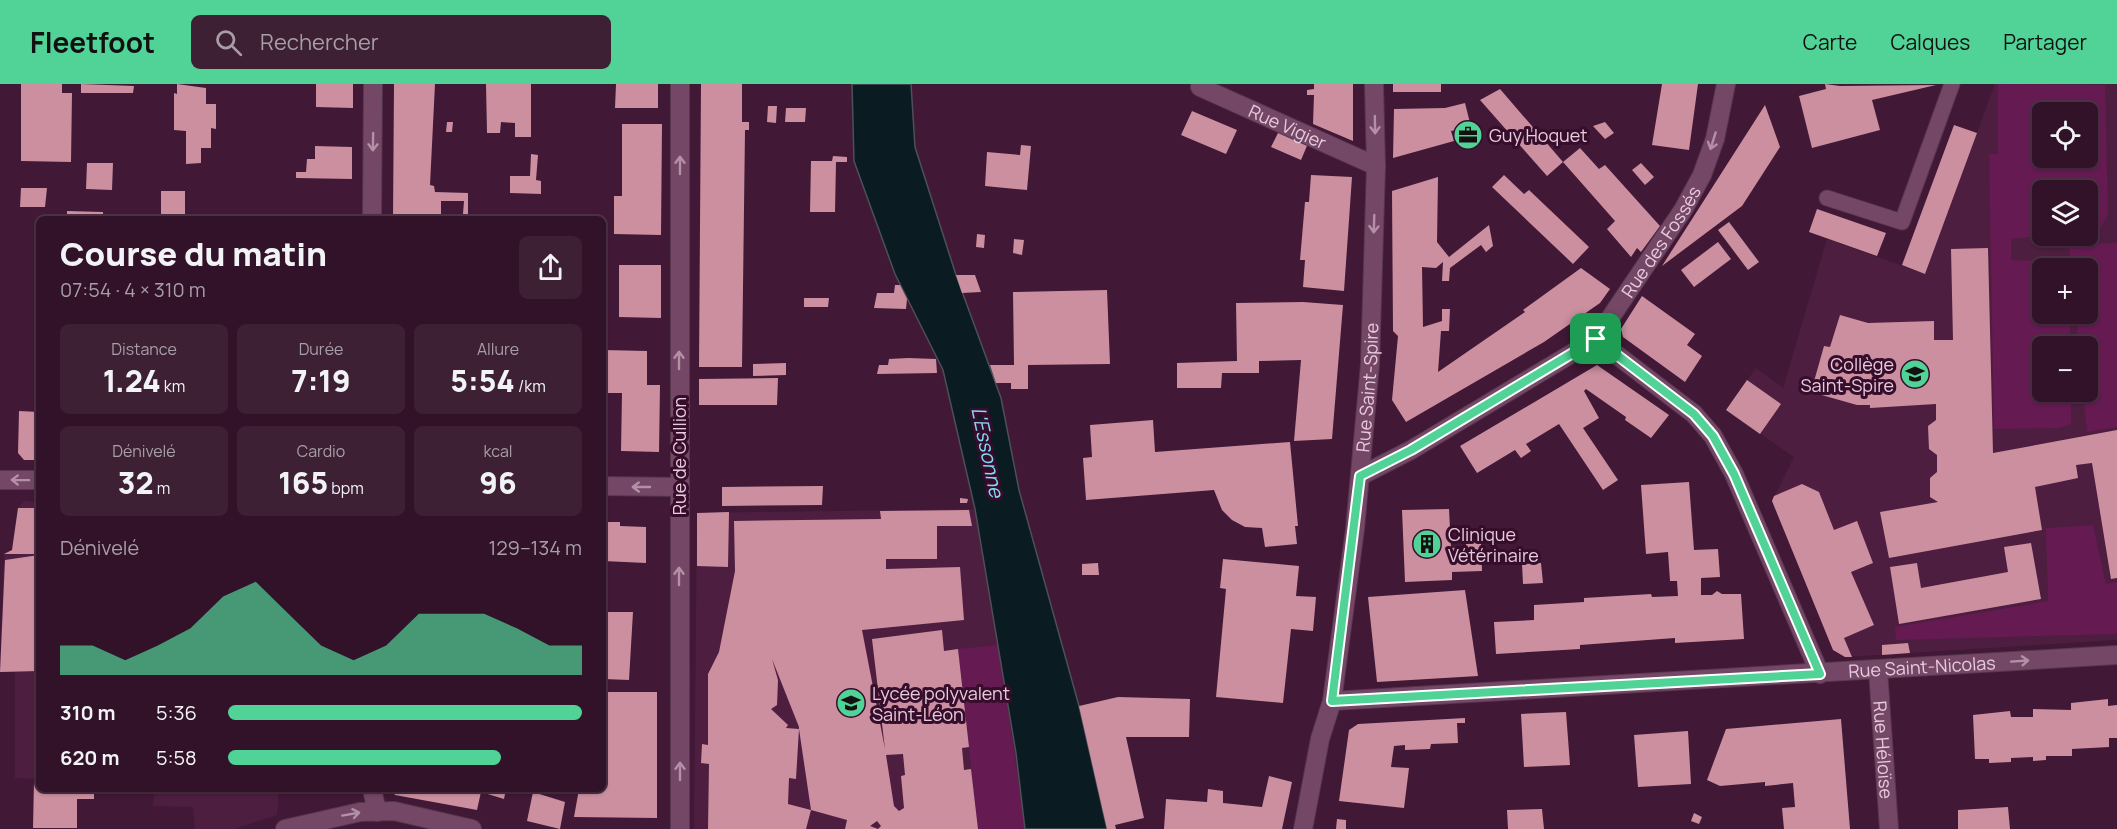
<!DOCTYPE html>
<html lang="fr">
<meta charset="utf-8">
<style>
body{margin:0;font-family:Manrope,sans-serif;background:#3d2034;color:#f1f3f6;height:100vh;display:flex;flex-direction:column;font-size:22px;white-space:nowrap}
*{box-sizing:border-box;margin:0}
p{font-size:20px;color:#a89ea8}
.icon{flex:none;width:33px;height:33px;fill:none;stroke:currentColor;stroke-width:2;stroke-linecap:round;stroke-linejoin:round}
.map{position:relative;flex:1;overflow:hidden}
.panel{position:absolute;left:36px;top:132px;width:570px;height:576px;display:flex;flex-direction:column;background:#311228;border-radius:9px;box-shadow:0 2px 4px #0004,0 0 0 2px #4c3245}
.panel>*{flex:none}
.fabs{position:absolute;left:2032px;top:18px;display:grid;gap:12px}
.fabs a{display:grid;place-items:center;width:66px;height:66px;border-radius:9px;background:#311228;box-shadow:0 2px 4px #0004,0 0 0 2px #4c3245;font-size:30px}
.pin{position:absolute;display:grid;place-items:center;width:51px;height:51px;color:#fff;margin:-26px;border-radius:12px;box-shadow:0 3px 9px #0006}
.round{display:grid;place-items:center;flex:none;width:63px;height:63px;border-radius:9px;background:#3d2034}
.summary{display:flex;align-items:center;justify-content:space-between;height:102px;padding:0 24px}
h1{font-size:33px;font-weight:800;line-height:45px}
.stats{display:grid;grid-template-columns:repeat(3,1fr);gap:9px;height:102px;padding:6px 24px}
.stats div{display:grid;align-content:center;border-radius:9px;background:#3d2034;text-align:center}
.stats b{font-size:30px;font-weight:800}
.stats small{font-size:16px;font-weight:400}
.stats p{font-size:16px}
.chart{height:168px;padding:12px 24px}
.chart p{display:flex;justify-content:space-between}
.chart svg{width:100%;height:108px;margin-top:6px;fill:#51d397;opacity:.7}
ul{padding:0 24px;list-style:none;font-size:20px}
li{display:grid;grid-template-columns:96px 72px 1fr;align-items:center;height:45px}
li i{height:15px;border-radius:8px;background:#51d397}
header{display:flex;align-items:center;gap:36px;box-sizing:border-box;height:84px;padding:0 30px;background:#51d397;color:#111}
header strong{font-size:28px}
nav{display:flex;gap:33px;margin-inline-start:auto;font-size:21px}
.search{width:420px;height:54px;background:#3d2034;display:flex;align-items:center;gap:15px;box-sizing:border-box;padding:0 21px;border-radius:9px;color:#a89ea8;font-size:22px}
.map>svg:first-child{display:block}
.built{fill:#4d1e40;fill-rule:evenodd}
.green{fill:#651a52;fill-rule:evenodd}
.water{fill:#0a1b21;stroke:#4c5059;stroke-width:1.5}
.building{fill:#cc8fa0;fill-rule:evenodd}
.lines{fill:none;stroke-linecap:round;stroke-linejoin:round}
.lane-casing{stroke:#58364e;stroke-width:17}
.street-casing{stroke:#58364e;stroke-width:20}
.secondary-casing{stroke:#58364e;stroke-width:20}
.lane{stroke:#754766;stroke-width:15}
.street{stroke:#754766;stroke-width:18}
.secondary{stroke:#754766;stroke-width:18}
.oneway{stroke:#b490a7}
.route-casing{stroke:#fff;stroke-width:12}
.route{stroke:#51d397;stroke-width:8}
.labels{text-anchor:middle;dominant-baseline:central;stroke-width:6;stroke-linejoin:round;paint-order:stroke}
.street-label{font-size:18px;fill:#e7cbdc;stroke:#360d2b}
.poi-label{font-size:18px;fill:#e7cbdc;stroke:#360d2b;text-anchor:start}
.water-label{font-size:20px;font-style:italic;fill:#81dcf8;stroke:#360d2b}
</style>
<header>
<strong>Fleetfoot</strong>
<div class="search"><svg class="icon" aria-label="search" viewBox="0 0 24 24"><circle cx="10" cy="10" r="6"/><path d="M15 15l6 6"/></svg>Rechercher</div>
<nav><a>Carte</a><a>Calques</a><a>Partager</a></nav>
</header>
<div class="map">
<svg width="2117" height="745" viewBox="0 0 2117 745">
<rect width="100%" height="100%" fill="#411835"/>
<!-- built -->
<path class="built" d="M1995 0H2117V556L1845 573 1833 566 1772 417 1794 373 1726 326 1756 284 1783 304 1827 155 1925 190ZM2043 28H2088V74H2043ZM2043 106H2088V152H2043ZM2043 184H2088V230H2043ZM2043 262H2088V308H2043Z
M24 417 39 418V695L15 694V588H0L4 470 12 466 18 424Z
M975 425 1016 669 1025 745H694L697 429Z
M154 705H279L277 731 234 745H195L193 723 153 722Z"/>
<!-- green -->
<path class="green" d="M1998 0 2105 1 2108 130 2099 147 2088 148V106H2043V152L2011 155V176L2064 178 2067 184H2043V230H2070V262H2043V308H2071V340L2060 344 1994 345 1989 70H1998ZM2043 28H2088V74H2043Z
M2117 159V343L2087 348 2083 308H2088V262H2079L2076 230H2088V184H2071L2069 160Z
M2093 441 2106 500 2117 498V550L1896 556 1895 543 2048 517 2046 444Z
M998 561 1025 740V745H978L958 565Z"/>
<!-- water -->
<path class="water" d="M852 0H911L915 63 956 191 1001 314 1019 406 1079 622 1107 745H1025L1016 669 975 425 943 286 895 190 854 77Z"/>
<!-- building -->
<path class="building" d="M21 0H62V9H72L71 78 21 77Z
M81 0 134 2 133 9H81Z
M177 0 206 4V20H216V45L211 44V64H201V79L186 80V47L174 46V9L177 10Z
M316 0H353V24L316 23Z
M394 0H435L430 101 434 102 435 108 468 109V135H456L457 130H463L464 117H441V135H393Z
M486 0H531V53H515V39L501 38 500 49H487Z
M616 0H658V24H615Z
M701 0H742V38H749V46H745L742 283H699Z
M1314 0H1353V57L1313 40 1314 11H1307V6L1314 5Z
M1393 0H1441V8H1393Z
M1662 0H1698L1689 66 1652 61Z
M1825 0 1840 2 1936 1 1872 16 1880 46 1812 64 1799 12 1826 5Z
M1500 5 1563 78 1547 92 1480 16Z
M1465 19 1471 43 1451 47 1454 57 1393 74 1394 25 1445 24Z
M1765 21 1780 63 1742 122 1662 182Z
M768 22H777L776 39 767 38Z
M786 24H806L805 38H785Z
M1192 27 1237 46 1226 70 1181 51Z
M447 38H453L452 48H446Z
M1605 38 1614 49 1605 55 1593 42Z
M622 40H662L661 151 614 150V112H622Z
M1954 41 1977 49 1925 190 1902 181Z
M1280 45 1309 57 1301 76 1271 63Z
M1021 61 1031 62 1027 106 985 102 987 68 1020 71Z
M315 62 352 63V95L296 94V88H306L307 75H315Z
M1580 64 1599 85 1605 81 1660 142 1641 168 1637 164 1631 173 1607 145 1615 137 1563 78Z
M531 70 538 71 536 96 541 97V110L510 109V92H530Z
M833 72 847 73V78H836L835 128H810L811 77H832Z
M87 79H113L112 106 86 105Z
M1641 79 1654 93 1645 101 1632 86Z
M1311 91 1352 93 1344 207 1303 203 1305 176H1300L1305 118H1309Z
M1504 91 1524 110 1529 106 1589 163 1573 180 1492 103Z
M1438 93 1437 158 1449 173 1489 141 1493 162 1486 168 1481 161 1450 184 1449 197H1442L1443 178 1436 184 1422 183 1423 243 1442 237V225H1450L1449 247H1441L1438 288 1525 228 1523 226 1581 184 1610 205 1600 219 1544 258 1406 338 1392 316 1398 252 1393 247 1392 107Z
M21 104H47L45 123H20Z
M161 107H185V135H161Z
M1817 125 1886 149 1877 172 1809 148Z
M67 127 103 128V135H67Z
M309 131 352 132 351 135H309Z
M1729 138 1759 178 1748 186 1718 146Z
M977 150 985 151 984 164 976 163Z
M1014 155 1024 156 1022 171 1013 169Z
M1718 158 1731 175 1694 203 1681 186Z
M1988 164 1993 369 2117 346V494L2111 495 2092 379 2076 381 2078 394 2035 403 2042 446 1889 474 1880 428 1938 418 1930 413V394L1937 388V371L1929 365 1928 342 1936 336V320L1870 324V321H1857L1811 308 1824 262 1830 263 1840 231 1868 239 1934 237V256H1953L1951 165Z
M619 181H661V234L619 233Z
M956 191H975L981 208 962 209Z
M895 201H900L907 215 906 225 874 224 877 209H894Z
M1107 206 1110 280 1028 281V305H1011V299H996L990 281H1014L1013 208Z
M1642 212 1695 250 1687 261 1702 272 1685 298 1623 253 1621 245Z
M804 214H829L828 223H804Z
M1303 218 1343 221 1332 355 1294 357 1301 276 1259 277V289H1222L1221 304H1177V279L1237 277 1236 219Z
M603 266 647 267V301H660L659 368 621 367 622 309H603Z
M908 274 936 275 937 289 877 290 879 281H888L889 275Z
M786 279V291L753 292V280Z
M1597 281 1669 331 1651 354 1625 336 1626 333 1586 305 1584 307 1599 334 1583 344 1618 396 1603 406 1559 340 1526 360 1531 367 1521 374 1515 366 1477 389 1460 362Z
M778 294 777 321H699V295Z
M1747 296 1781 320 1760 350 1726 326Z
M19 327 39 328V376H24L18 369Z
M1153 336 1155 368 1290 358 1298 442H1295L1297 460 1265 463 1262 444 1245 443 1232 436 1222 426 1214 406 1086 416 1083 374 1092 373 1090 341Z
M1689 398 1694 466 1718 465 1720 493 1701 494V511H1712L1717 507 1722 510H1741L1744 555 1675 559V554L1580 561V565L1496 570 1494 538 1534 536V521L1584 518V514L1651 510 1652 513 1678 512 1677 497H1670L1668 468 1646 470 1641 401Z
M1802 400 1819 408 1834 446 1857 437 1873 479 1851 488 1874 541 1844 554 1852 573H1845L1833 566 1772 417 1774 412Z
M823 402 822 421 722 422V403Z
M960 414 968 415 967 419H960Z
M18 424H39V470H4L12 466Z
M1449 425 1451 464 1466 463V458L1481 457 1482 487 1452 488V496L1405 498 1402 426Z
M969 426 972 442H937V475H886V485L960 483 964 536 862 546 885 665 872 555 942 546 944 567 958 565 969 663 962 664 964 686 971 685 978 745H878L881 742 877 737 870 742 878 745H845L847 736 811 726 799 645 796 695 789 694 788 720 811 726 806 745H708L709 680 701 679 702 660 708 661V590L719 568 735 487 734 437 881 435 880 427ZM772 575 799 643V645L786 644 788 641 771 625 777 621 778 596ZM903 670 905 691 901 692 904 724 899 727 894 722 886 671Z
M729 428 728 483 697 482V429Z
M605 438H620V442L646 443V479L603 477Z
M2031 459 2041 515 1899 540 1890 483 1917 479 1921 504 2008 488 2004 463Z
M39 471V587L0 588 5 476Z
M1223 475 1299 482 1296 512 1316 513 1313 547 1291 545 1283 619 1216 613 1226 505 1220 504Z
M1098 479 1099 491H1082V480Z
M1541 479 1543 499 1523 500 1522 480Z
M1465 506 1478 592 1377 598 1368 513Z
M603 528H633L629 596 604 595Z
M1908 559 1910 569 1882 571V561Z
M603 608H657V734L574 733 579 705H603Z
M1118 613 1190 615 1189 653H1126L1144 734 1115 741 1116 745H1107L1079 622Z
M2108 615V622L2117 621V654H2109V663L2072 665V672H2046V676L2033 677V673L2011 674V678L1989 679V675H1975L1973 631 2010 627 2011 633H2033V625L2071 626V619Z
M1566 628 1570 681 1524 683 1521 630Z
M1465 634V639H1457L1458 659 1431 660 1430 665 1405 666V661L1394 662 1391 683 1409 684 1404 724 1339 717 1349 646 1358 640Z
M1841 635 1850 745H1784L1782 724 1795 723 1793 699 1765 702V698L1720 702 1707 696 1726 645Z
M1688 647 1691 700 1638 703 1634 651Z
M1269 692 1292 698 1282 745H1164L1166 715 1207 718 1208 705 1223 707V719L1262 723Z
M34 696H39V705H94V715H77V744H33Z
M391 705H506L504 715 481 708 477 726 395 711Z
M533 708 565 718 560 745 527 737Z
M2008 723 2010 745H1958V726Z
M1542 725 1544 745H1508L1507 726Z
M1694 729 1702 733 1699 740 1691 737Z
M1337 735 1346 736V745H1336Z"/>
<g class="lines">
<!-- lane casing -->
<g class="lane-casing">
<path id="lane" d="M1827 114 1902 138 1952 0"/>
</g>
<!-- street casing -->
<g class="street-casing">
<g id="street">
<path id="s1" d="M1200 3 1376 82"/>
<path d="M372 135 373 0"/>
<path d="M1596 255 1694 330 1713 352 1734 390 1820 590"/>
<path id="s2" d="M1360 392 1411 366 1596 255 1683 126 1702 91 1715 55 1726 0"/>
<path d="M0 396H39"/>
<path d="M603 402 678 403"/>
<path id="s3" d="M1878 586 1889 745"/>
<path d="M372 705 377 728"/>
<path d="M285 745 360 728 394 727 472 745"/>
<path d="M680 745V0"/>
</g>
</g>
<!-- secondary casing -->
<g class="secondary-casing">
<g id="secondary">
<path id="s4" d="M1332 617 2117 571"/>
<path id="s5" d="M1303 745 1320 655 1332 617 1355 445 1370 280 1376 82 1374 0"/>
</g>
</g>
<!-- lane -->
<use href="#lane" class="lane"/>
<!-- street -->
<use href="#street" class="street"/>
<!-- secondary -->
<use href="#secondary" class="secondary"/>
</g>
<!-- one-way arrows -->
<defs><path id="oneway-shaft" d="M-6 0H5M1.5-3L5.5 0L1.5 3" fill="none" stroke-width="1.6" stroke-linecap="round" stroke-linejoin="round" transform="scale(1.5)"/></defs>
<g class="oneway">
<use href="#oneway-shaft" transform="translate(1375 41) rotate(89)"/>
<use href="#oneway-shaft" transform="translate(1713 57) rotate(107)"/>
<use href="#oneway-shaft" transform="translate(373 58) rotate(91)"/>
<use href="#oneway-shaft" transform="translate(680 81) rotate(-90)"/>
<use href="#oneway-shaft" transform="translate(1374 140) rotate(92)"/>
<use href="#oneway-shaft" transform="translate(679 276) rotate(-90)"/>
<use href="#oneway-shaft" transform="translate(20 396) rotate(-179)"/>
<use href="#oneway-shaft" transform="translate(641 403) rotate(-180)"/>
<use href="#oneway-shaft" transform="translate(679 492) rotate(-90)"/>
<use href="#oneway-shaft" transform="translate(2020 577) rotate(-4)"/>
<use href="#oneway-shaft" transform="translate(680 687) rotate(-90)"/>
<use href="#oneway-shaft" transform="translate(351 730) rotate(-10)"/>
</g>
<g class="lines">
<!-- route casing -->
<g class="route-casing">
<path id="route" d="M1596 255 1694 330 1713 352 1734 390 1820 590 1332 617 1360 392 1411 366Z"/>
</g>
<!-- route -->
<use href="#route" class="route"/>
</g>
<!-- icons -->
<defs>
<g id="office-disc" transform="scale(1.5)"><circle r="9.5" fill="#51d397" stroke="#360d2b"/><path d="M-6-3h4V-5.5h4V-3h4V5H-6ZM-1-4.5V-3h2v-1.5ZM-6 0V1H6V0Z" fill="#111"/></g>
<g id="school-disc" transform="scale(1.5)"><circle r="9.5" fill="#51d397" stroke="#360d2b"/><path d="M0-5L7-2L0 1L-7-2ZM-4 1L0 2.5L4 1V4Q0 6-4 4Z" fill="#111"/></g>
<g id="building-disc" transform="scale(1.5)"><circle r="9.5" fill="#51d397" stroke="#360d2b"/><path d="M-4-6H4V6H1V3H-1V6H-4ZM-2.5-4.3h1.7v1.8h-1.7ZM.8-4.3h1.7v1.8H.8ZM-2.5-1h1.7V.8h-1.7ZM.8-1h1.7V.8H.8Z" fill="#111"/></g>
</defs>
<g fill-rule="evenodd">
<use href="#office-disc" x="1468" y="51"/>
<use href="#school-disc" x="1915" y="290"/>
<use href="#building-disc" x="1427" y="460"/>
<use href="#school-disc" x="851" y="619"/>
</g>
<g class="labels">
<!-- street labels -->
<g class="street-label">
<text stroke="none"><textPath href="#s1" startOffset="96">Rue Vigier</textPath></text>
<text stroke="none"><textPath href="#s2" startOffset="390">Rue des Fossés</textPath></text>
<text stroke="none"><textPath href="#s5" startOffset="447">Rue Saint-Spire</textPath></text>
<text transform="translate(679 372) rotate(-90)">Rue de Cullion</text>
<text stroke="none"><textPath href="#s4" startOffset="591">Rue Saint-Nicolas</textPath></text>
<text stroke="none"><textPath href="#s3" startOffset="80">Rue Héloïse</textPath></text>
</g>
<!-- poi labels -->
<g class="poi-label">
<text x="1489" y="51">Guy Hoquet</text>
<text x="1894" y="280" text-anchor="end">Collège<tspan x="1894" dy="21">Saint-Spire</tspan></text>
<text x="1448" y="450">Clinique<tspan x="1448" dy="21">Vétérinaire</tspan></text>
<text x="872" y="609">Lycée polyvalent<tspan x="872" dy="21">Saint-Léon</tspan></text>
</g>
<!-- water labels -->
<g class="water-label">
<text transform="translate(988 368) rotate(78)">L'Essonne</text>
</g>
</g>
</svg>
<div class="fabs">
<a><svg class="icon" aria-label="locate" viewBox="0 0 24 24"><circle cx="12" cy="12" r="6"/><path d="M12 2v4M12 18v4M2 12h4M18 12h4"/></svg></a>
<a><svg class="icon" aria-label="layers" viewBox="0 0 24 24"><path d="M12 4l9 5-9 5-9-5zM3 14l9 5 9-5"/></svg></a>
<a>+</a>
<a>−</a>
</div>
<div class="pin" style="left:1596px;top:255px;background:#1e9e55"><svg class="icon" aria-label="arrive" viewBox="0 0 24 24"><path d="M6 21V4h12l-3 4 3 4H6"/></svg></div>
<section class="panel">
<div class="summary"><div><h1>Course du matin</h1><p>07:54 · 4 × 310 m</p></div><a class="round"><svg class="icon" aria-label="share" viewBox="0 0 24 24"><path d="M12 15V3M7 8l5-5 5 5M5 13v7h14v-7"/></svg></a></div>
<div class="stats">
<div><p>Distance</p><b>1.24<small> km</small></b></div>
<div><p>Durée</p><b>7:19</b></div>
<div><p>Allure</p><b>5:54<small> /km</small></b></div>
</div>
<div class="stats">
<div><p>Dénivelé</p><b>32<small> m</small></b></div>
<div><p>Cardio</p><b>165<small> bpm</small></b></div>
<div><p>kcal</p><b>96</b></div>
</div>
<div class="chart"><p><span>Dénivelé</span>129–134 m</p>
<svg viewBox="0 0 160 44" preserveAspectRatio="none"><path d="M0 44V32L10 32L20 38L30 32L40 25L50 12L60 6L70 19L80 32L90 38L100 32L110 19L120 19L130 19L140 25L150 32L160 32V44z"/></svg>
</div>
<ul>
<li><b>310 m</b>5:36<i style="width:100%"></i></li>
<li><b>620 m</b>5:58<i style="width:77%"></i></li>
</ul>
</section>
</div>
